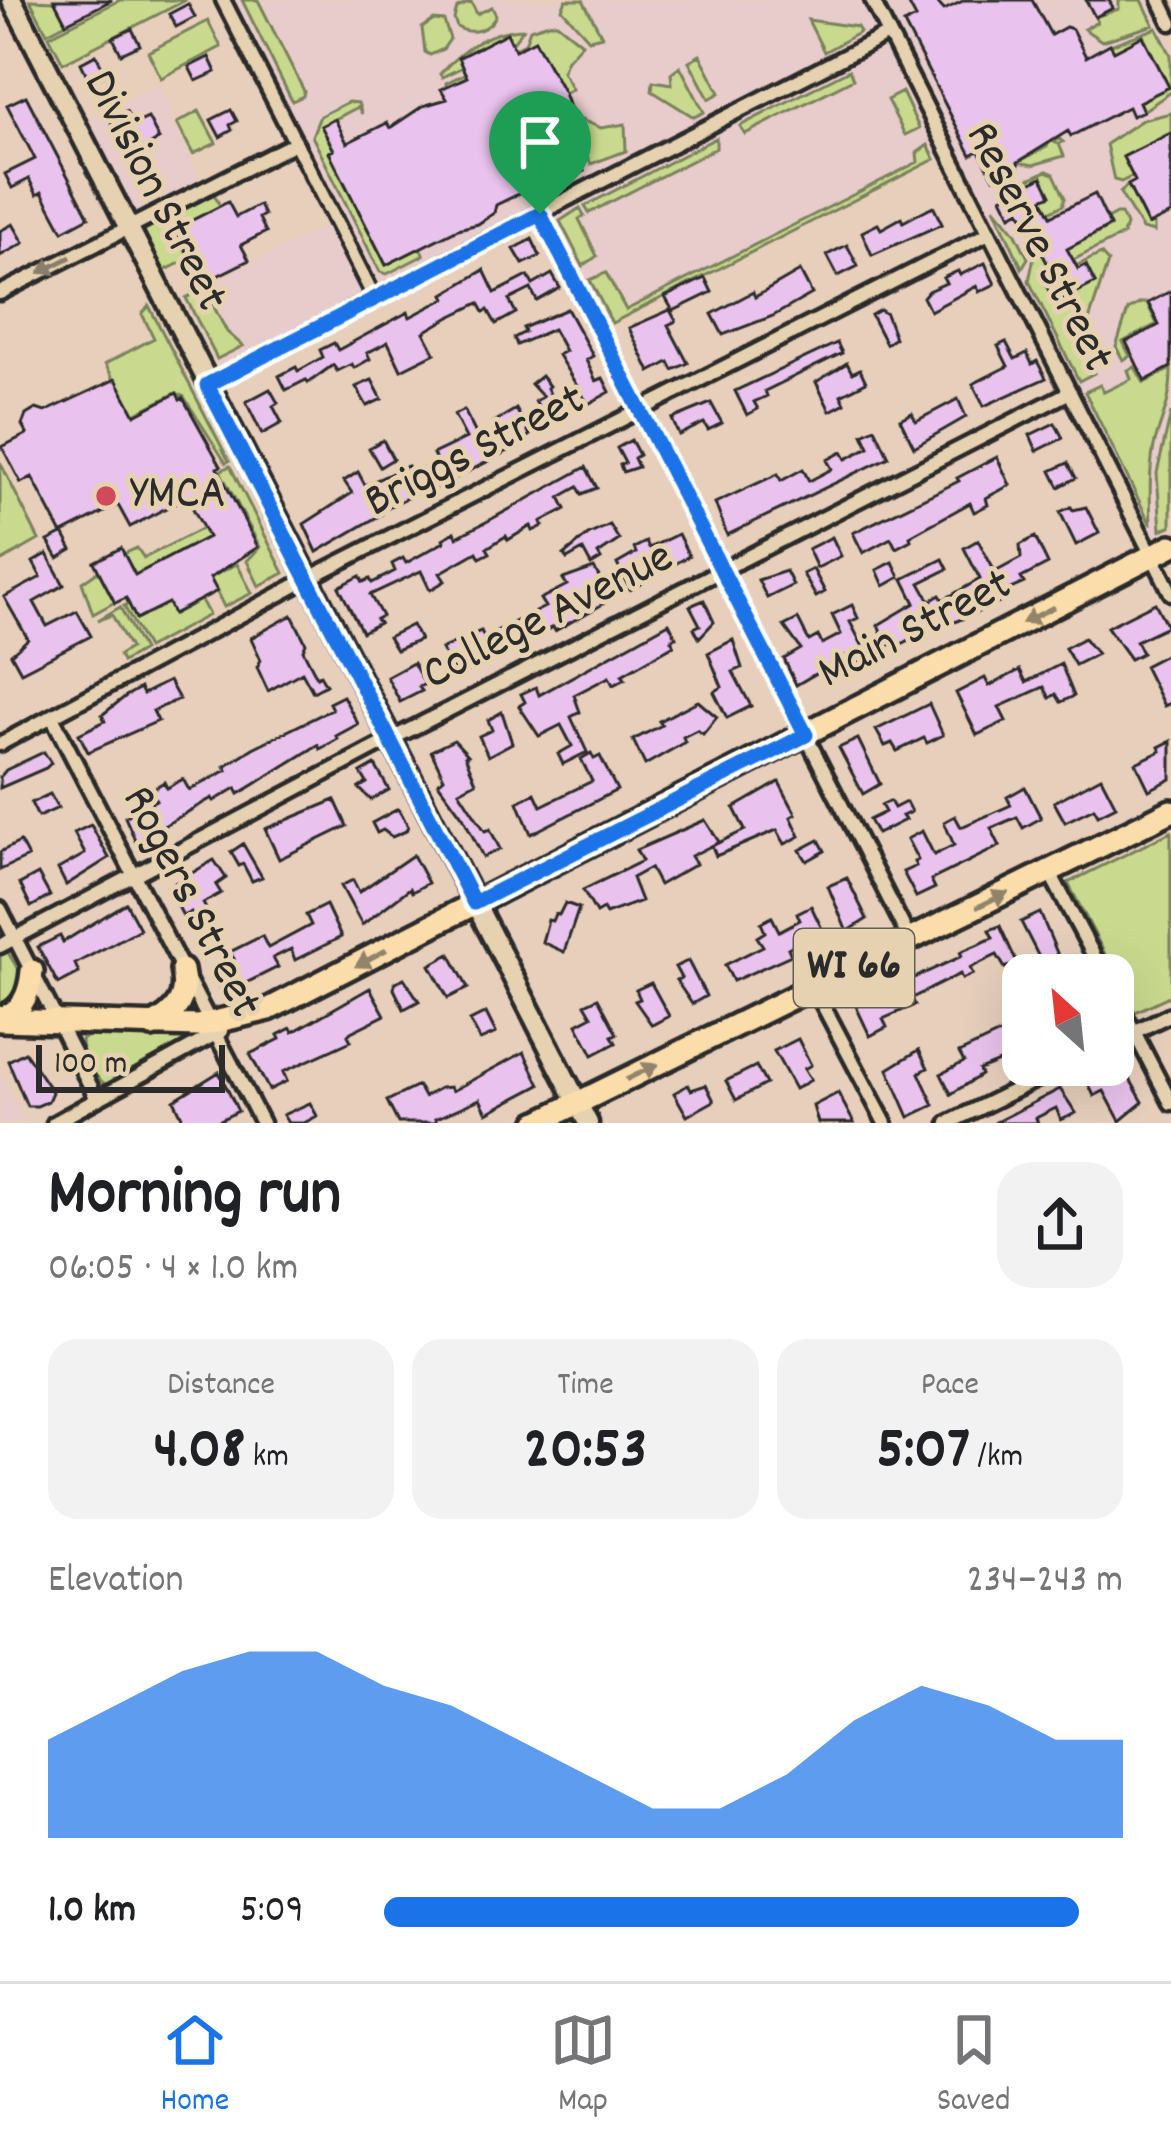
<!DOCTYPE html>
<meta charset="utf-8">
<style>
body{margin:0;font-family:Dekko,sans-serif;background:#f2f2f2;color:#202124;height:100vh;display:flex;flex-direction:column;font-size:45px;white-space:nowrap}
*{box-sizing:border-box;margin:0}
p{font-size:39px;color:#757577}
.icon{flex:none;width:66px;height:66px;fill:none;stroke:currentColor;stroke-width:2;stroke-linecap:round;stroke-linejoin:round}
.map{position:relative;height:1123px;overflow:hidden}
.details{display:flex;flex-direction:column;background:#fff;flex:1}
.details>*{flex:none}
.needle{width:78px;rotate:333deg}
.fabs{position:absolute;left:1002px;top:954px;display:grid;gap:24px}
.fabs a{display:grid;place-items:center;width:132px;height:132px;border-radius:24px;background:#fff;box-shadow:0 12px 48px #0002;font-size:60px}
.scale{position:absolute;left:36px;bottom:30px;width:189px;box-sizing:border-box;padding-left:12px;border:6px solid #2b2b2b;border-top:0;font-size:33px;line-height:42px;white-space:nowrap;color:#2b2b2b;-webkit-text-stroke:9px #e6d2b0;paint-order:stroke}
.pin{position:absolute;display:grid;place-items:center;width:102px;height:102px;color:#fff;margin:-123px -51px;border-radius:50% 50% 50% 0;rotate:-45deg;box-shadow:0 0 12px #0007}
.pin .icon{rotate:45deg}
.round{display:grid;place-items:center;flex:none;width:126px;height:126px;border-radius:36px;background:#f2f2f2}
.overview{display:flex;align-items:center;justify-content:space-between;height:204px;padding:0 48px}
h1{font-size:66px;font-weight:700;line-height:90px}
.figures{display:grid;grid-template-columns:repeat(3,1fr);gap:18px;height:204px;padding:12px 48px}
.figures div{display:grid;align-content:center;border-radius:30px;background:#f2f2f2;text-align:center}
.figures b{font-size:60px;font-weight:700}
.figures small{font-size:33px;font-weight:400}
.figures p{font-size:33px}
.chart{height:336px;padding:24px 48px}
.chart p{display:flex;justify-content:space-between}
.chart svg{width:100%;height:216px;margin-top:12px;fill:#1a73e8;opacity:.7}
ul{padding:0 48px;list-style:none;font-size:39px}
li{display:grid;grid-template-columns:192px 144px 1fr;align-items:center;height:90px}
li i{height:30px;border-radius:15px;background:#1a73e8}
.tabs{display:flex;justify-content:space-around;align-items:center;height:168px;border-top:3px solid #e0e0e0;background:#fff;font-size:33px;color:#757577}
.tabs a{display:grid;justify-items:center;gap:6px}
.tabs .on{color:#1a73e8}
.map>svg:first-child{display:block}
.built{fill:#e8cbcb}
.green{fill:#c9da8e;stroke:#7a825c;stroke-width:3}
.building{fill:#e9c3ed;stroke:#2b2b2b;stroke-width:3}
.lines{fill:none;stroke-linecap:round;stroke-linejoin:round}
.minor-casing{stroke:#2b2b2b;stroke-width:21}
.secondary-casing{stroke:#2b2b2b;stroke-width:27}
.primary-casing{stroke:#2b2b2b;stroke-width:30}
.minor{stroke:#e6d2b0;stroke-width:12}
.secondary{stroke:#e6d2b0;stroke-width:18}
.primary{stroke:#faddab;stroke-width:21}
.oneway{fill:#887e6e}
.oneway2{fill:#92846b}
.route-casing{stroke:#fff;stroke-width:24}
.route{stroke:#1a73e8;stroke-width:15}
.poi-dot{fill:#d1495b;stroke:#e6d2b0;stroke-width:4.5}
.labels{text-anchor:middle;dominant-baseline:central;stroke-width:10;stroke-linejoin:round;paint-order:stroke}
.shield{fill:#e6d2b0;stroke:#635d53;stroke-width:3}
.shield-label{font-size:45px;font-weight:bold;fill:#2b2b2b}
.street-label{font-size:48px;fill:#2b2b2b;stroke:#e6d2b0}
.poi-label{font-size:48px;fill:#2b2b2b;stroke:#e6d2b0;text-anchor:start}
</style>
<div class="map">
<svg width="1171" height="1123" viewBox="0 0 1171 1123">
<rect width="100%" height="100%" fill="#e7cfbc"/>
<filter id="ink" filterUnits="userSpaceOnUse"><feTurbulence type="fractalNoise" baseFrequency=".00833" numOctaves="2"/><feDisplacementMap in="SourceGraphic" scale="24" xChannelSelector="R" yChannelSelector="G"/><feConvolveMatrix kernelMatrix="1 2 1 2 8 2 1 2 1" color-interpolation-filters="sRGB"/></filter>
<g filter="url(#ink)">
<!-- built -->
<path class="built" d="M235 0H1149L1171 43V535L1160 539 1149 528 955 149 606 325 543 202 218 366 184 298 344 217Z
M159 85 174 115 169 119 199 179 134 212 87 121Z
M0 1075 24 1123H0Z"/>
<!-- green -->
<path class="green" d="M30 0 55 1 66 23 47 33Z
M120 0H186L63 63 49 36Z
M242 0H258L304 91 303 96 292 101Z
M566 0H583L602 36 589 39 562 9Z
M1119 0H1142L1154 25 1102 41 1084 29 1097 22 1095 17 1119 9Z
M471 2 477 14 492 7 496 15C490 30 471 36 457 27L454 19 457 8Z
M434 20 444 21 450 39 443 49 430 55 425 52 422 28Z
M808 20 857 27 860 32 824 52Z
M208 21 221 47 161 78 148 52Z
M549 23H557L582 43 567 59 562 71 572 89 564 93 535 40 447 87 446 83 525 43 530 29Z
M1157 28 1171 55V92L1143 111 1139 102 1169 87 1144 37 1114 51 1110 45Z
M523 29 513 42 442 77 440 74C462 49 489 30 523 29Z
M700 55 720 93 709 99 689 61Z
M680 66 704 112 694 117 652 91 653 81 672 84 671 73Z
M849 70 853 79 745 134 740 126Z
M902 92 919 128 905 135 887 100Z
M348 102 358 103 362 114 358 107 322 126 334 150 329 153 386 265 420 248 424 255 387 274 380 272 312 136 320 116Z
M199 111 216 143 193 154 177 123Z
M1171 113V133L1123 157 1133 176 1121 182 1114 180 1106 144 1142 120Z
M581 120 601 128 625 124 626 151 591 164 574 131Z
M1057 137 1063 142 1059 144 1064 156 1033 165 1018 162 1047 147 1050 140 1056 143Z
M716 138V148L589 213 585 206Z
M928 145 935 159 612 323 590 280 606 273 626 310 918 162 917 153Z
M1047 171 1054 174 1065 198 1063 205 1049 212 1042 199 1011 193 1008 188Z
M1128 185 1148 225 1154 222V232L1142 229 1120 193Z
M214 194 220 206 176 229 190 258 164 271 143 231Z
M994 207 1015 232 1028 258 1022 268Z
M580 208 584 216 579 219 597 256 583 266 560 221Z
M1116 214H1121L1126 225 1123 235 1073 260 1067 249 1110 227 1107 219Z
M1041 250 1056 280 1047 285 1056 303 1095 283 1076 266 1101 254 1108 262 1081 345 1094 373 1079 381 1029 281 1034 257Z
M209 286 216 294 213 305 227 332 243 346 217 359 186 298Z
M1141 303H1147L1157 324 1123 342 1130 356 1123 360 1116 347 1128 310Z
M149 306 229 461 226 463 184 397 176 393 134 414 105 364 154 338 142 314Z
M1135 367 1144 383 1171 369C1171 405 1162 414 1154 446 1149 472 1150 498 1151 525L1085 392 1100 385 1104 392 1131 379 1128 370Z
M1171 413V526L1161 530 1157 473Z
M0 462 39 540 0 562Z
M230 466 284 573 259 586 247 561 260 547 220 471Z
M203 528 208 537 135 575 124 554 137 548 144 558Z
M237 564 252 593 224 607 210 578Z
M98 571 115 602 93 614 82 582Z
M201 600 209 615 147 648 124 606 129 604 137 618 168 603 174 614Z
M120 607 143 650 122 662 119 655 130 648 112 615 98 620Z
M1171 832V995L1135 1012 1068 883Z
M7 951 21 974 22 993 0 1010V953Z
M88 1036 193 1037 195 1038 107 1085C94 1078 81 1055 81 1040Z"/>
<!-- building -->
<path class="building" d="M54 0H112L66 23Z
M920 0H935L944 10 965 0H1032L1051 35 1066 27 1072 29 1086 57 1110 44 1114 51 1143 36 1169 87 1139 102 1143 111 1132 116 1128 107 1071 136 1068 131 1018 162V169L994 178 979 151 971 155 968 149 904 24 916 18 909 5Z
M1086 0H1109L1113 8 1095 17Z
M188 4 195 17 176 27 169 14Z
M132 29 140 45 121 54 113 38Z
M507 33 515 50 535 40 564 93 571 114 558 121 584 171 529 199 525 191 496 205 494 213 478 224 458 229 386 265 329 152 334 150 321 126 335 119 347 143 387 123 390 128 423 106 447 99 441 89 467 77 458 58Z
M96 55 106 74 90 82 81 63Z
M209 57 216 72 196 81 189 67Z
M26 96 89 217 63 231 42 192 37 195 29 179 12 188 5 174 35 159 7 105Z
M231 110 237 121 230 125 232 130 220 137 211 120Z
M126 111 133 125 148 118 159 139 127 159 110 119Z
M1171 133V214L1148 225 1128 185 1135 181 1123 157Z
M1042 177 1051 195 1042 199 1051 216 1095 194 1110 226 1067 249 1078 269 1086 265 1095 283 1055 303 1046 285 1056 280 1020 210 1011 215 1002 197Z
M228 202 236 217 259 205 264 215 259 218 266 232 241 245 249 260 203 283 175 229Z
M933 206 942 224 872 255 862 232 878 224 881 229 901 218 903 222Z
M13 224 24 243 0 256V231Z
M532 239 540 256 523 264 514 249Z
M847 245 858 266 838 276 827 255Z
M985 263 995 284 979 292 977 286 930 311 923 297 928 291 946 283 943 278 958 271 960 275Z
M484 270 495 293 528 276 533 285 552 274 560 288 537 301 531 289 509 300 516 313 496 324 488 310 484 312 479 303 448 318 424 332 435 353 401 370 388 342 367 353 370 359 354 368 352 364 337 371 333 365 308 383 306 380 286 390 279 376 296 367 298 371 323 357 320 350 334 343 338 350 408 312 410 317 446 298 444 294Z
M800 271 812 294 773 316 723 335 712 314 753 292 755 297Z
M705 278 712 292 673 311 665 297Z
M1171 291V367L1145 381 1126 342 1159 325 1148 303Z
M567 309 593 356 586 360 596 381 603 378 610 392 588 404 558 355 565 351 553 329 517 345 514 338 525 332 523 328Z
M670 310 676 321 668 325 688 363 673 370 669 362 650 372 629 328Z
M880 310 886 314 895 338 886 344 871 315Z
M1006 342 1015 359 1027 353 1032 364 1037 361 1046 378 984 406 973 384 1008 366 998 346Z
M837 343 842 353 765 391 767 396 754 402 758 409 747 415 735 391Z
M847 363 852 373 860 369 866 382 841 395 845 403 830 411 816 382Z
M541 376 549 386 547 388 563 420 549 427 535 401 543 397 531 384Z
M116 379 135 415 177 393 180 400 183 398 221 466 217 468 258 547 210 578 217 591 173 614 168 603 136 619 126 598 115 603 94 562 121 548 135 575 208 537 187 497 130 527 118 505 63 533 72 550 58 558 48 541 62 534 32 477 21 483 2 447 27 434 22 425 26 415 36 409 45 412Z
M372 380 382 399 367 406 356 387Z
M270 389 278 403 273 406 282 423 262 434 246 402Z
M958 399 966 417 914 447 900 419 912 413 916 421Z
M711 403 722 423 708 430 704 423 679 435 672 419Z
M516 409 530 435 512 449 423 495 421 491 380 511 382 514 317 552 304 524 352 493 344 481 358 472 365 485 408 466 413 475 437 462 433 454 466 438 454 415 464 410 481 444 499 432 494 422Z
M1055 423 1063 438 1037 451 1030 435Z
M875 428 889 457 727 535 715 503 778 474 781 481 803 469 809 481 832 469 827 460 842 452 846 459 869 447 863 434Z
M383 440 393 459 380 467 369 448Z
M631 440 639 455 634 458 638 467 623 472 620 465 625 463 617 448Z
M997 457 1010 485 986 498 988 505 974 512 970 503 910 536 911 540 896 548 891 538 863 553 853 533 959 481 957 478Z
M1068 463 1076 478 1059 487 1051 471Z
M586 467 597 488 582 494 578 487 560 497 566 509 541 522 543 526 533 531 531 526 508 540 506 536 487 548 490 553 480 558 477 552 440 573 445 581 430 590 421 571 370 595 382 616 376 619 379 623 362 632 339 587 360 576 363 582 370 579 372 583 395 571 392 564 403 558 406 563 444 542 443 539 455 532 457 537 488 521Z
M1071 507 1073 510 1086 507 1099 533 1076 545 1060 512Z
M610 525 619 540 598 554 601 559 591 565 583 550 567 559 564 555 588 535Z
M678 534 689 556 630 590 617 564 636 553 634 548 646 542 649 548Z
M832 537 841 556 817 568 808 549Z
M1035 537 1048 564 1021 578 1024 583 997 595 1001 602 936 630 927 613 908 625 915 637 896 647 893 643 888 646 878 625 915 603 903 579 943 559 948 569 920 583 930 601 940 595 943 600 980 579 964 548 978 540 995 572 1021 558 1020 545Z
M47 554 64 585 34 602 47 626 77 611 91 636 21 672 11 654 28 639 4 597 41 577 33 562Z
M893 562 900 577 884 586 877 570Z
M594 568 612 599 555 631 553 627 528 639 526 635 457 678 441 649 481 631 484 637 545 607 540 599 567 585 563 579Z
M813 569 825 592 816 597 803 574Z
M786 571 793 585 767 598 758 580Z
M704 600 714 622 699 638 694 628 700 625 690 606Z
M1155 603 1167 626 1136 641 1142 653 1130 659 1107 627Z
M852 605 858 618 850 622 872 664 863 669 851 653 796 685 784 659 801 649 784 626 798 619 809 641 818 636 822 644 841 634 832 615Z
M292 615 306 643 303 650 317 677 320 675 326 685 313 692 302 672 268 691 257 667 261 660 251 638Z
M669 623 676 637 671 640 674 645 622 675 625 679 613 685 609 677 574 695 580 712 571 717 587 752 563 764 558 754 572 746 561 725 539 736 519 706 525 702 521 694 536 687 539 695Z
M412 625 420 640 396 650 388 637Z
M1084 638 1097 654 1075 665 1065 648Z
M733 640 742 668 733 672 751 706 727 718 714 692 722 687 708 653Z
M1171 652V703L1164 706 1144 666Z
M413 663 425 684 419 687 422 691 400 702 387 677Z
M1061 664 1074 696 1061 702 1056 694 1050 698 1044 687 999 707 1006 721 977 735 956 693 985 678 989 686 1020 670 1026 682Z
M169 681 179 699 153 711 158 721 88 752 79 734 105 721 102 715 126 696 140 688 143 694Z
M343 696 358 724 336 736 338 739 320 749 318 745 239 794 236 788 214 801 212 798 136 842 125 817 156 800 151 790 164 782 167 788 183 779 189 790 227 770 225 766 253 748 332 709 329 703Z
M698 701 717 717 703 734 697 730 683 737 685 742 645 765 633 740 662 725 659 721Z
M929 704 943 735 927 743 924 738 897 751 892 743 885 746 876 730Z
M502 712 512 743 488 756 479 736 492 730 488 720Z
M858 739 880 784 863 794 839 748Z
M454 740 468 755 465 756 476 782 459 791 485 831 490 829 500 849 483 857 463 817 438 783 444 778 431 751Z
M1171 741V779L1149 790 1136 763 1161 751 1159 747Z
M44 752 51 763 46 768 0 788V777L6 770Z
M591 753 594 759 600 756 617 790 531 834 518 802 535 793 541 806 592 781 581 759Z
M375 765 389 790 371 800 359 788 367 783 361 773Z
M1101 777 1116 806 1098 815 1094 808 1065 822 1054 802Z
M779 782 796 814 791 817 800 836 785 844 777 830 716 856 712 846 745 830 734 808Z
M1025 787 1041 818 1023 828 1017 817 991 828 1000 846 931 880 935 888 916 897 903 872 916 866 914 862 918 860 907 839 922 831 934 855 954 845 944 822 955 816 961 827 1011 805 1007 797Z
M50 794 58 808 38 817 31 803Z
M335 800 347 826 279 859 265 829Z
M890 801 894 808 906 802 911 812 902 816 905 820 877 834 869 820 885 812 881 805Z
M398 809 408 826 406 831 392 837 383 830 377 833 372 823Z
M705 820 719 842 691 856 696 864 659 885 650 868 632 878 641 901 606 914 603 909 596 913 583 890 642 861 636 850Z
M91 825 109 858 66 885 58 869 85 854 74 833Z
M819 840 825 851 807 861 800 850Z
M20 842 28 857 0 870V852Z
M243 844 262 877 252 881 243 864 239 866 231 852Z
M413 855 428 883 412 892 410 888 362 925 341 886 353 880 359 892Z
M214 860 226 878 216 885 221 893 203 903 213 923 199 929 191 912 183 916 168 887Z
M38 874 50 896 31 907 20 884Z
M847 878 867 919 847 932 828 886Z
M126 903 140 929 75 964 79 973 58 984 38 947 60 936 63 942Z
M565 903 579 908 564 952 542 942 548 920 552 921 555 914 559 915Z
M326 905 341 937 295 960 291 949 273 958 278 967 222 995 211 971 234 959 230 952 262 936 268 948 311 925 306 915Z
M811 906 826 937 809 945 805 939 788 948 791 955 733 981 725 965 763 946 757 937 765 932 761 923 772 917 779 931 800 920 797 913Z
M1040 913 1063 967 1075 961 1080 971 1048 975 1021 922Z
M1000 926 1017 963 1005 968 997 955 970 968 973 974 962 979 960 974 912 998 915 1005 883 1019 887 1027 870 1036 854 1002 903 978 905 982 962 956 960 952 993 938 989 930Z
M450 954 468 988 448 998 430 965Z
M688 961 706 996 692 1004 676 980 681 978 675 967Z
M404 978 419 1001 404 1009 394 989 395 983Z
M651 983 669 1016 652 1025 635 1001 640 999 636 990Z
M370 988 385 1015 351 1032 348 1035 351 1041 283 1072 287 1081 269 1090 250 1054 280 1039 278 1035 291 1028 293 1032Z
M598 998 617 1034 612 1036 616 1043 593 1055 577 1024 592 1016 585 1004Z
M486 1013 496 1033 480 1040 470 1021Z
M1023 1023V1052L979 1070 981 1075 951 1094 941 1074 964 1062 959 1053Z
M798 1039 811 1065 804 1069 811 1080 795 1089 774 1051Z
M919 1050 928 1068 919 1073 934 1105 909 1117 888 1069Z
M25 1052 52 1092 48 1101 37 1106H27L8 1061Z
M524 1052 540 1085 487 1113 480 1099 435 1119 437 1123H398L387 1101 418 1086 424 1097 440 1088 450 1087 452 1091Z
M756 1066 766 1084 736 1100 726 1081Z
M1115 1067H1123L1143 1102 1120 1121 1104 1091 1094 1096 1088 1083Z
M219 1072 238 1111 214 1123H185L174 1100Z
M688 1085 691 1090 706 1085 714 1101 687 1116 674 1093Z
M1060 1089 1076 1113 1061 1120 1056 1108 1036 1118 1038 1123H994Z
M838 1093 854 1123H818L813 1106Z
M310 1103 317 1116 304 1123H288L283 1115Z"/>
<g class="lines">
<!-- minor casing -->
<g class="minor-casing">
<path id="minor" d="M223 0 375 299
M872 0 1171 593
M1160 0 1171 23
M540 214 910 940
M0 293 295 143
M207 384 888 34
M52 717 262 1123
M0 744 321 572 989 233
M1049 871 1104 975
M0 909 97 1099
M0 946 376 747 1070 392
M814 988 885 1123
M1113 991 1171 1103
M1113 1042 1171 1014
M54 1123 221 1031
M948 1123 1067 1065"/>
</g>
<!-- secondary casing -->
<g class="secondary-casing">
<path id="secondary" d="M12 0 588 1123"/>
</g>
<!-- primary casing -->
<g class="primary-casing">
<path id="primary" d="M0 1018C23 1012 30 993 32 971
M0 1020 198 1026 269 1009 1171 546
M152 1026C177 1013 188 998 182 970
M537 1123 1171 811"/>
</g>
<!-- minor -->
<use href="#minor" class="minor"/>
<!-- secondary -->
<use href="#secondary" class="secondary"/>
<!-- primary -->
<use href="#primary" class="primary"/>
</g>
<!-- one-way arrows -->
<defs><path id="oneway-solid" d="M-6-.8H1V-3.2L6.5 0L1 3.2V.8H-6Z" transform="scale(3)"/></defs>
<use class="oneway" href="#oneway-solid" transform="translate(55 265) rotate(153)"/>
<g class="oneway2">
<use href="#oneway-solid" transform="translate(1038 615) rotate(153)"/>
<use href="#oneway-solid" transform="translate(992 900) rotate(-26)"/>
<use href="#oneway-solid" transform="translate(371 958) rotate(152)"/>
<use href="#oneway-solid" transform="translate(642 1072) rotate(-26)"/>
</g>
</g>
<g class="lines" filter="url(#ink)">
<!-- route casing -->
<g class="route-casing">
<path id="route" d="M540 214 806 735 474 903 207 385Z"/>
</g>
<!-- route -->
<use href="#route" class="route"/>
</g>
<!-- markers -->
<circle class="poi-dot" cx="106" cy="496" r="12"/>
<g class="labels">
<!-- shield labels -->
<rect class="shield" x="794" y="929" width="120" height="78" rx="9"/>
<g class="shield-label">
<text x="854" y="968">WI 66</text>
</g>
<!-- street labels -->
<g class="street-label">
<text transform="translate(153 192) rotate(63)">Division Street</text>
<text transform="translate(1037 248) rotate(63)">Reserve Street</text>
<text transform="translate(476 453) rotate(-27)">Briggs Street</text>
<text transform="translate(549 618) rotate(-27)">College Avenue</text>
<text transform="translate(916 631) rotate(-27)">Main Street</text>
<text transform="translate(189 903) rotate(63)">Rogers Street</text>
</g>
<!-- poi labels -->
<g class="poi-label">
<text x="130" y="496">YMCA</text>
</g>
</g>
</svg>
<div class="fabs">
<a><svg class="needle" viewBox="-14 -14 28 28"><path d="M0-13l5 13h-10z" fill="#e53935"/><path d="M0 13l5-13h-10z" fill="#757577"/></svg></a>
</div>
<div class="scale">100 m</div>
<div class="pin" style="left:540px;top:214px;background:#1e9e55"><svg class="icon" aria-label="arrive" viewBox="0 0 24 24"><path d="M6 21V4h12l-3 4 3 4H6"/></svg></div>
</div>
<section class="details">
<div class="overview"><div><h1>Morning run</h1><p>06:05 · 4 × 1.0 km</p></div><a class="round"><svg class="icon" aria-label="share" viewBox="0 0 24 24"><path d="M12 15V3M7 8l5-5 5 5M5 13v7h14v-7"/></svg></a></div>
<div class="figures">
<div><p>Distance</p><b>4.08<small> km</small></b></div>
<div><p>Time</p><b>20:53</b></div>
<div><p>Pace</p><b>5:07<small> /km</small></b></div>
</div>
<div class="chart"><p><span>Elevation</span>234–243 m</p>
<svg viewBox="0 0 160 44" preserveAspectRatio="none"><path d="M0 44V24L10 17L20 10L30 6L40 6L50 13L60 17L70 24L80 31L90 38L100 38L110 31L120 20L130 13L140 17L150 24L160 24V44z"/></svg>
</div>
<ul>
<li><b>1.0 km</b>5:09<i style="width:94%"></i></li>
</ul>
</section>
<nav class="tabs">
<a class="on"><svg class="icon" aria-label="home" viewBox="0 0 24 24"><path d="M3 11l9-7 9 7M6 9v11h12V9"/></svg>Home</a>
<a><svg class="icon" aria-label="map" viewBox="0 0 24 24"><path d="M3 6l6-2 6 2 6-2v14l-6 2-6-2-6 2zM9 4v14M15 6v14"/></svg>Map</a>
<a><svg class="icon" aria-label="saved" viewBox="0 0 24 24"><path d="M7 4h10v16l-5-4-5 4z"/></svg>Saved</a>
</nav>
